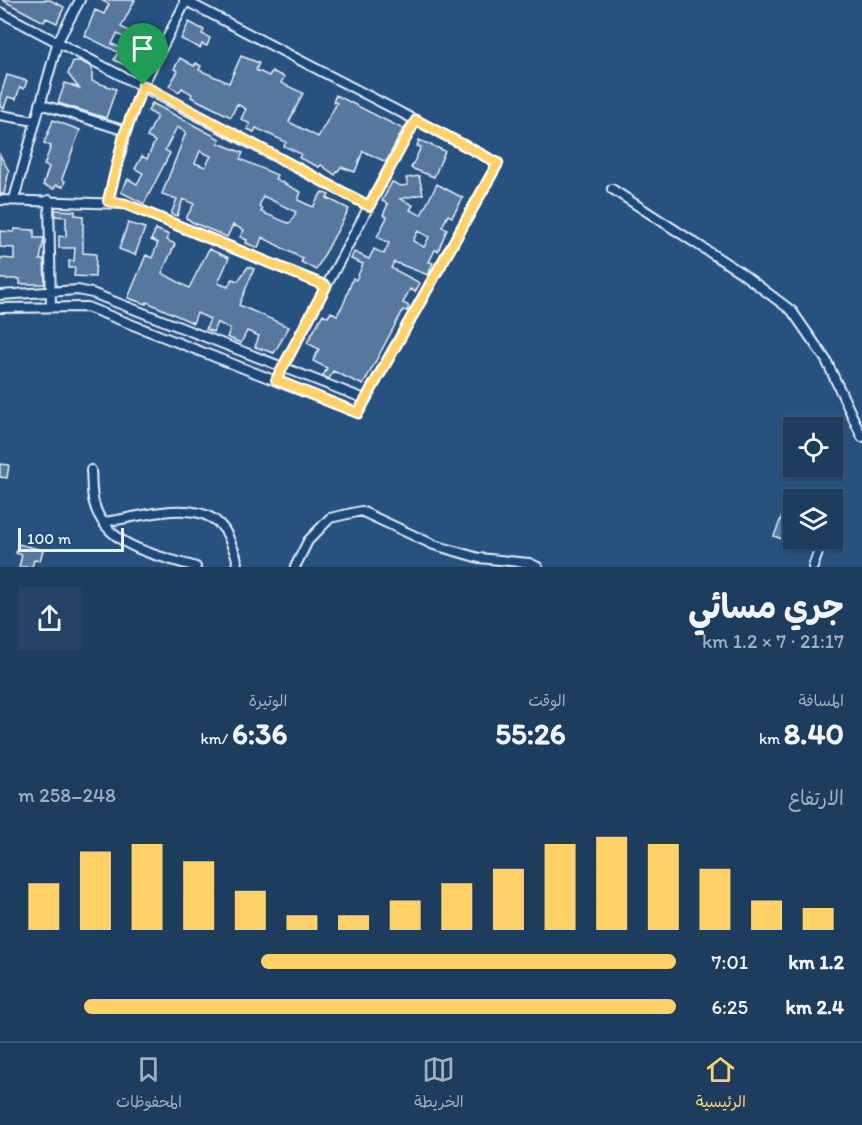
<!DOCTYPE html>
<html lang="ar">
<meta charset="utf-8">
<style>
body{margin:0;font-family:Itim,"Playpen Sans Arabic",sans-serif;background:#254465;color:#f1f3f6;direction:rtl;height:100vh;display:flex;flex-direction:column;font-size:22px;white-space:nowrap}
*{box-sizing:border-box;margin:0}
p{font-size:20px;color:#a0aebd}
.icon{flex:none;width:33px;height:33px;fill:none;stroke:currentColor;stroke-width:2;stroke-linecap:round;stroke-linejoin:round}
.map{position:relative;height:567px;overflow:hidden;direction:ltr}
.sheet{display:flex;flex-direction:column;background:#1d3d5f;flex:1}
.sheet>*{flex:none}
.tools{position:absolute;left:783px;top:417px;display:grid;gap:12px}
.tools a{display:grid;place-items:center;width:60px;height:60px;border-radius:0px;background:#1d3d5f;box-shadow:0 2px 4px #0004,0 0 0 2px #3b5674;font-size:30px}
.scale{position:absolute;left:18px;bottom:15px;width:106px;box-sizing:border-box;padding-left:6px;border:3px solid #e8f1f8;border-top:0;font-size:16px;line-height:21px;white-space:nowrap;color:#e8f1f8;-webkit-text-stroke:4px #1f4a7a;paint-order:stroke}
.pin{position:absolute;display:grid;place-items:center;width:51px;height:51px;color:#fff;margin:-62px -26px;border-radius:50% 50% 50% 0;rotate:-45deg;box-shadow:0 0 6px #0007}
.pin .icon{rotate:45deg}
.round{display:grid;place-items:center;flex:none;width:63px;height:63px;border-radius:0px;background:#254465}
.headline{display:flex;align-items:center;justify-content:space-between;height:102px;padding:0 18px}
h1{font-size:33px;font-weight:700;line-height:45px}
.figures{display:grid;grid-template-columns:repeat(3,1fr);gap:9px;height:102px;padding:6px 18px}
.figures div{display:grid;align-content:center}
.figures b{font-size:30px;font-weight:700}
.figures small{font-size:16px;font-weight:400}
.figures p{font-size:16px}
.chart{height:168px;padding:12px 18px}
.chart p{display:flex;justify-content:space-between}
.chart svg{width:100%;height:108px;margin-top:6px;stroke:#ffd166;stroke-width:6}
ul{padding:0 18px;list-style:none;font-size:20px}
li{display:grid;grid-template-columns:96px 72px 1fr;align-items:center;height:45px}
li i{height:15px;border-radius:8px;background:#ffd166}
.tab-bar{display:flex;justify-content:space-around;align-items:center;height:84px;border-top:2px solid #3b5674;background:#1d3d5f;font-size:16px;color:#a0aebd}
.tab-bar a{display:grid;justify-items:center;gap:3px}
.tab-bar .on{color:#ffd166}
.map>svg:first-child{display:block}
.building{fill:#57789d;stroke:#e8f1f8;stroke-width:1.5;fill-rule:evenodd}
.lines{fill:none;stroke-linecap:round;stroke-linejoin:round}
.street-casing{stroke:#e8f1f8;stroke-width:12}
.street{stroke:#1f4a7a;stroke-width:8}
.route-casing{stroke:#fff;stroke-width:12}
.route{stroke:#ffd166;stroke-width:8}
</style>
<div class="map">
<svg width="862" height="567" viewBox="0 0 862 567">
<rect width="100%" height="100%" fill="#27517f"/>
<filter id="ink" filterUnits="userSpaceOnUse"><feTurbulence type="fractalNoise" baseFrequency=".0167" numOctaves="2"/><feDisplacementMap in="SourceGraphic" scale="12" xChannelSelector="R" yChannelSelector="G"/><feConvolveMatrix kernelMatrix="1 2 1 2 8 2 1 2 1" color-interpolation-filters="sRGB"/></filter>
<g filter="url(#ink)">
<!-- building -->
<path class="building" d="M2 0H50L64 7 57 23 46 18 44 22Z
M101 0H135L121 27 154 44 152 48 149 47 137 71 114 60 118 52 85 36 95 10 104 14 109 4ZM117 34 128 39 123 49 112 44Z
M189 22 204 30 202 34 210 38 207 46 202 44 200 48 181 39Z
M241 56 259 63 256 70 269 76 272 71 284 77 281 83 303 93 289 122 318 137 337 103 333 102 336 95 403 129 386 162 363 151 355 172 341 167 335 175 321 165 319 167 299 158 301 154 284 146 286 142 256 128 254 132 247 129 250 124 241 119 246 109 237 104 231 117 191 97 192 94 182 88 179 92 169 86 178 71 174 69 180 58 194 66 196 63 201 66 199 70 229 83Z
M73 61H80L92 67V81L116 89 106 118 58 103 65 83 79 88 68 74Z
M7 75 27 81 24 89 20 87 16 99 8 97 4 108 0 107V97Z
M152 103 220 139 218 143 243 153 240 159 277 175 275 179 301 192 298 200 313 207 322 192 329 195 327 198 349 209 316 270 301 262 303 259 262 237 258 248 246 243 247 240 240 237 244 230 233 225 227 237 194 223 186 218 194 204 183 199 177 216 171 214 177 199 162 194 186 132 177 127 165 150 170 153 144 204 121 192 128 179 137 184 143 173 135 169 142 156 147 159 155 141 147 137 157 116 148 111ZM200 151 211 156 205 167 195 163ZM263 196 296 212 291 222 288 223 261 212 263 209 259 207Z
M53 120 80 130 62 179 65 181 63 187 56 185 54 189 43 185 49 167 44 165 51 146 44 143Z
M419 140 445 151 434 177 411 168 421 147 417 146Z
M0 155 9 171 4 194H0Z
M419 176 423 194 400 199 413 205 410 210 421 215 437 184 463 198 452 217 448 215 442 227 447 229 438 251 435 250 429 262 433 263 428 275 394 262 391 268 420 283 415 292 410 289 403 303 409 306 407 311 403 310 363 385 333 371 329 379 323 376 327 368 313 361 319 349 307 343 323 314 328 317 331 312 337 315 344 303 353 278 356 280 363 264 351 259 354 252 369 259 374 249 384 254 389 243 377 237 387 217 383 215 388 204 382 201 392 182 401 186 408 185 406 178ZM418 231 429 237 424 247 413 241Z
M55 210 75 211V215L83 216V253L96 254 95 277 74 276 75 268H69V261H74L75 248H59V236L66 237V217L55 216Z
M128 223 145 228 135 255 119 249Z
M15 229 34 230V238H44L40 260H44L45 284H20V279H0V258L14 259V248L0 247V231L14 232Z
M156 229 169 235 167 240 175 244 162 273 189 288 209 249 229 258 218 283 228 287 232 279 238 281 248 267 254 269 239 305 289 327 274 353 255 347 259 336 247 331 241 343 227 337 230 329 217 322 213 332 206 329 210 319 197 313 193 323 147 302 146 304 128 298 146 255 152 258 158 243 151 240Z
M0 464 9 465 7 478 0 477Z
M782 516 794 521V538H807L803 547 774 536Z
M18 544 43 550 40 561 34 560 32 567H19L22 555 16 553Z"/>
<g class="lines">
<!-- street casing -->
<g class="street-casing">
<path id="street" d="M0 12 369 206
M40 104 126 131
M0 115 35 121
M612 189 740 272 792 311 826 360 862 437
M14 199 58 41 80 0
M0 200 125 204 326 286
M49 200 51 306
M108 201 125 135 141 89 186 1
M0 295 78 290 92 293 365 399
M0 308 87 307 358 413 498 163 184 0
M276 380 415 120
M91 470C92 481 91 493 94 503 106 548 158 555 196 567
M832 511H833
M103 522C142 518 212 490 230 541 233 550 239 557 236 567
M295 567 308 541 330 518 361 511 434 545 479 558 529 563 538 567
M813 567 823 538"/>
</g>
<!-- street -->
<use href="#street" class="street"/>
</g>
</g>
<g class="lines" filter="url(#ink)">
<!-- route casing -->
<g class="route-casing">
<path id="route" d="M143 85 369 206 416 120 498 163 358 413 276 380 326 286 125 204 108 201 124 135Z"/>
</g>
<!-- route -->
<use href="#route" class="route"/>
</g>
</svg>
<div class="tools">
<a><svg class="icon" aria-label="locate" viewBox="0 0 24 24"><circle cx="12" cy="12" r="6"/><path d="M12 2v4M12 18v4M2 12h4M18 12h4"/></svg></a>
<a><svg class="icon" aria-label="layers" viewBox="0 0 24 24"><path d="M12 4l9 5-9 5-9-5zM3 14l9 5 9-5"/></svg></a>
</div>
<div class="scale">100 m</div>
<div class="pin" style="left:143px;top:85px;background:#1e9e55"><svg class="icon" aria-label="arrive" viewBox="0 0 24 24"><path d="M6 21V4h12l-3 4 3 4H6"/></svg></div>
</div>
<section class="sheet">
<div class="headline"><div><h1>جري مسائي</h1><p>21:17 · 7 × 1.2 km</p></div><a class="round"><svg class="icon" aria-label="share" viewBox="0 0 24 24"><path d="M12 15V3M7 8l5-5 5 5M5 13v7h14v-7"/></svg></a></div>
<div class="figures">
<div><p>المسافة</p><b>8.40<small> km</small></b></div>
<div><p>الوقت</p><b>55:26</b></div>
<div><p>الوتيرة</p><b>6:36<small> /km</small></b></div>
</div>
<div class="chart"><p><span>الارتفاع</span>248–258 m</p>
<svg viewBox="0 0 160 44" preserveAspectRatio="none"><path d="M5 44V25M15 44V12M25 44V9M35 44V16M45 44V28M55 44V38M65 44V38M75 44V32M85 44V25M95 44V19M105 44V9M115 44V6M125 44V9M135 44V19M145 44V32M155 44V35"/></svg>
</div>
<ul>
<li><b>1.2 km</b>7:01<i style="width:63%"></i></li>
<li><b>2.4 km</b>6:25<i style="width:90%"></i></li>
</ul>
</section>
<nav class="tab-bar">
<a class="on"><svg class="icon" aria-label="home" viewBox="0 0 24 24"><path d="M3 11l9-7 9 7M6 9v11h12V9"/></svg>الرئيسية</a>
<a><svg class="icon" aria-label="map" viewBox="0 0 24 24"><path d="M3 6l6-2 6 2 6-2v14l-6 2-6-2-6 2zM9 4v14M15 6v14"/></svg>الخريطة</a>
<a><svg class="icon" aria-label="saved" viewBox="0 0 24 24"><path d="M7 4h10v16l-5-4-5 4z"/></svg>المحفوظات</a>
</nav>
